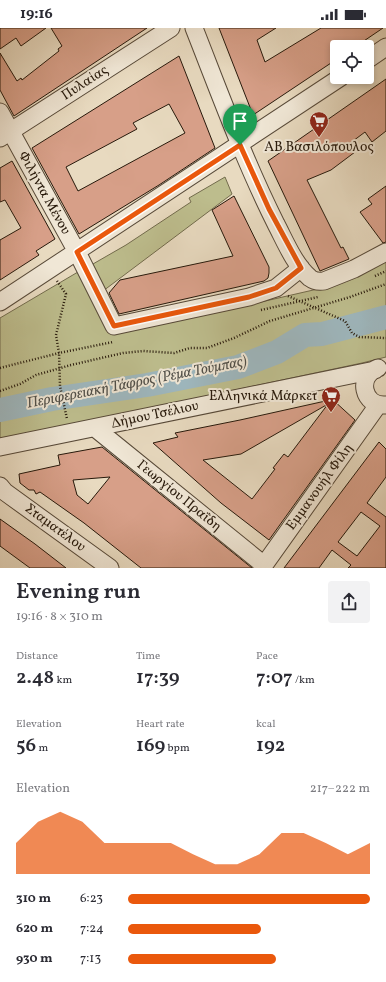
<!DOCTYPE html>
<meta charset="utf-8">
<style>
body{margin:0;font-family:Vollkorn,serif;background:#f2f2f3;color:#2b2b33;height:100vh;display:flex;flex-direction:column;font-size:15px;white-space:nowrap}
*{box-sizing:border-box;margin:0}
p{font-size:13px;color:#7c7c81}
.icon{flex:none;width:22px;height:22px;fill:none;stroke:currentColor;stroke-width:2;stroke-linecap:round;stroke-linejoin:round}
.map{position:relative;height:540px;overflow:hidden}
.panel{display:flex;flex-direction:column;background:#fff;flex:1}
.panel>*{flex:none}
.tools{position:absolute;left:330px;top:12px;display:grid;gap:8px}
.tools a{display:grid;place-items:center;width:44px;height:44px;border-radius:4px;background:#fff;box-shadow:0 2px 6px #0003;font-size:20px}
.pin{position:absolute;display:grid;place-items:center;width:34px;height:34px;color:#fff;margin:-41px -17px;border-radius:50% 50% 50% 0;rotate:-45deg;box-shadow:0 0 4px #0007}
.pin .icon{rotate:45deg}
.round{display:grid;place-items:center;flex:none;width:42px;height:42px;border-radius:4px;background:#f2f2f3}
.summary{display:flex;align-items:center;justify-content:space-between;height:68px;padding:0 16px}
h1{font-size:22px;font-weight:600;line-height:30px}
.stats{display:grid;grid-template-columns:repeat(3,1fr);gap:6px;height:68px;padding:4px 16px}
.stats div{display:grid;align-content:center}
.stats b{font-size:20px;font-weight:600}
.stats small{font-size:11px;font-weight:400}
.stats p{font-size:11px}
.chart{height:112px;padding:8px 16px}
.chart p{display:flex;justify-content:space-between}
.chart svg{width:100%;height:72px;margin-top:4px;fill:#ea580c;opacity:.7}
ul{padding:0 16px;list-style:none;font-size:13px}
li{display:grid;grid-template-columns:64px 48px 1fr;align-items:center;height:30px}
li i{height:10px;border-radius:5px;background:#ea580c}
.status{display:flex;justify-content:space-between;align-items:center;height:28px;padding:0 20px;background:#fff;direction:ltr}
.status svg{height:11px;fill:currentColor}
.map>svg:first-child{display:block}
.green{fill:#bdbd8d;stroke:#726b4c}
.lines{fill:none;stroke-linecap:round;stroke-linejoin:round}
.river{stroke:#9eb7be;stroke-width:24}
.building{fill:#d79f88;stroke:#27190b;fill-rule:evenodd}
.minor-casing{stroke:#574938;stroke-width:19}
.path{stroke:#27190b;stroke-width:2.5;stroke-dasharray:1 2;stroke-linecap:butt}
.minor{stroke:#f0e7d6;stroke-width:17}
.route-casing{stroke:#fff;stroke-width:8}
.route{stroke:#ea580c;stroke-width:5}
.labels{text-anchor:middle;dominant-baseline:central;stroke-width:4;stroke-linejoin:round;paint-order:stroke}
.street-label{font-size:14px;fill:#27190b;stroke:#f0e7d6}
.poi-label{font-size:14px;fill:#27190b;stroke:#f0e7d6}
.water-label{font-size:15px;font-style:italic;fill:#51504a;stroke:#f0e7d6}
</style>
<div class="status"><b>19:16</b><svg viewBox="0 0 49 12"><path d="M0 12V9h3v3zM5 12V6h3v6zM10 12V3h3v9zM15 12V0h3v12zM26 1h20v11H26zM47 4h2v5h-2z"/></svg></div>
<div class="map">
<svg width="386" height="540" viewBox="0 0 386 540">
<rect width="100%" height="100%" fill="#e8dac0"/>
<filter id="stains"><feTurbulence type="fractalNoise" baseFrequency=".005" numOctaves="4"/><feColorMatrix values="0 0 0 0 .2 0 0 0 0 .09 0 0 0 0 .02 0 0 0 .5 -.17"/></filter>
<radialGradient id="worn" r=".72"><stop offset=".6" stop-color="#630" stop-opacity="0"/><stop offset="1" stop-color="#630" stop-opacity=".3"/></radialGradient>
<!-- green -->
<path class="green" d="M225 149 232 166 99 266 86 240 126 217 191 174 189 170Z
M386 231V329L362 335 0 412V290L83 241 114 303 226 282 322 260Z"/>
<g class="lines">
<!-- river -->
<path class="river" d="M0 382 52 371 147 357 238 339 277 324 305 307 322 306 386 289"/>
</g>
<!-- building -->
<path class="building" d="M0 0H46L21 18 16 10 0 21Z
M51 0H147L14 88 0 62V25L17 53 21 50 22 52 59 23 58 21 62 18Z
M219 0H276L257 12 265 34 321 0H383L355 19H337V31L253 87Z
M179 28 215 120 159 157 79 206 32 120ZM169 76 185 105 78 163 66 139 137 101 133 95Z
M386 51V103L372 114 365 104 349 116 355 124 331 142 307 152 341 220 343 219 349 231 320 243 268 133Z
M12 133 55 211 36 223 39 227 0 252V212L21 200 5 172 0 174V140Z
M386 158V214L383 215 360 184 372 176 368 171Z
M234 168 269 239V245L268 250 264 253 119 286 109 265 120 252 233 228 212 182Z
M332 371 355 392 269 512 221 475 153 415 178 409 175 405 240 392 330 372 331 373ZM328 376 288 429 284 426 273 440 275 441 252 471 203 432 241 426Z
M379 414 386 421V449L367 475 386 489V540H348L351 537 332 522 319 540H284ZM361 484 380 498 357 528 338 514Z
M102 419 252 540H141L84 495 40 464 36 466 34 462H29L20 455 19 446 60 437 58 427ZM110 449 88 476 77 467 73 452Z
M0 491 35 516 66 540H30L0 518Z"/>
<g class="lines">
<!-- minor casing -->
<g class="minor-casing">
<path id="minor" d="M194 0C220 66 244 132 276 196 285 213 294 236 310 250 314 253 318 254 324 253L354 241 386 224
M367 32 386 19
M0 84 77 224 114 298 249 269 276 260 301 240
M0 110 171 0
M0 274 341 49
M378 340C356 348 363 379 386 377
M95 400 264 537
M0 419 375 342
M0 458 5 464 110 540
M262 540 378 377"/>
</g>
<!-- path -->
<path class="path" d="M375 248 386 243
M57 253 66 266 56 307 59 325 60 358 67 391
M288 268 345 293 352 305 359 309 386 310
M261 282 318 269
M0 340 59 325 113 314
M0 363 20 356 36 347 71 337 123 325 143 323 174 325 190 320H207L234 310 270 293 350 269 386 256"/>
<!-- minor -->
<use href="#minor" class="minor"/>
</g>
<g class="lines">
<!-- route casing -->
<g class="route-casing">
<path id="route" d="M240 117 269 181 301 240 276 260 249 269 114 298 77 224Z"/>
</g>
<!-- route -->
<use href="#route" class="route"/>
</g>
<!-- icons -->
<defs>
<g id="supermarket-pin" transform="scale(1)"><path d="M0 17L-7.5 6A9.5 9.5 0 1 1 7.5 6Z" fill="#8f2418" stroke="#f0e7d6"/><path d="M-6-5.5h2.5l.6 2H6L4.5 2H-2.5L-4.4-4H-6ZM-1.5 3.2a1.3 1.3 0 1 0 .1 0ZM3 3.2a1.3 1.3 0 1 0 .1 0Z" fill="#fff"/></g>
</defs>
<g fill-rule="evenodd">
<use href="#supermarket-pin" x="319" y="93"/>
<use href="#supermarket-pin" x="331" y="368"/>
</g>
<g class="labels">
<!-- street labels -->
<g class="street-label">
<text transform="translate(85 55) rotate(-33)">Πυλαίας</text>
<text transform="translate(44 165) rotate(61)">Φιλήντα Μένου</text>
<text transform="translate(155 387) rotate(-12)">Δήμου Τσέλιου</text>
<text transform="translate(320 459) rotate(-54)">Εμμανουήλ Φίλη</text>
<text transform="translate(179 468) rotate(39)">Γεωργίου Πραΐδη</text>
<text transform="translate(55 500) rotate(36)">Σταματέλου</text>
</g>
<!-- poi labels -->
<g class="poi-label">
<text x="319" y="119">ΑΒ Βασιλόπουλος</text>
<text x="317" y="368" text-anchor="end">Ελληνικά Μάρκετ</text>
</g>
<!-- water labels -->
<g class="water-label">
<text transform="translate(137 355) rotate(-11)">Περιφερειακή Τάφρος (Ρέμα Τούμπας)</text>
</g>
</g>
<rect width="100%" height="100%" filter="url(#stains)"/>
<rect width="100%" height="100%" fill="url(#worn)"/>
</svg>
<div class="tools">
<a><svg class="icon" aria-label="locate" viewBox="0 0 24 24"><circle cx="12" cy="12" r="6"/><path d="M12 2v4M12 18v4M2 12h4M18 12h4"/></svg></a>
</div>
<div class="pin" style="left:240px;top:117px;background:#1e9e55"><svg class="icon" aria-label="arrive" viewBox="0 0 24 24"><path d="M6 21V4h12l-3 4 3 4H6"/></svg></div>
</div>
<section class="panel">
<div class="summary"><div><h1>Evening run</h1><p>19:16 · 8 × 310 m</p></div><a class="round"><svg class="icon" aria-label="share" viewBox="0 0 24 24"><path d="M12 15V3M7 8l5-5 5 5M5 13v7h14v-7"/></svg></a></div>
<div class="stats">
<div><p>Distance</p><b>2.48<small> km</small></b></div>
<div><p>Time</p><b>17:39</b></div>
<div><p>Pace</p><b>7:07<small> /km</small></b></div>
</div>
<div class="stats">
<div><p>Elevation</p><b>56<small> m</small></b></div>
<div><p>Heart rate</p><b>169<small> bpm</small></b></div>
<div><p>kcal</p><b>192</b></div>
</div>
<div class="chart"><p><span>Elevation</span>217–222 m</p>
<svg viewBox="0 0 160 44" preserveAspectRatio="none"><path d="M0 44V25L10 12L20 6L30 12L40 25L50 25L60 25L70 25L80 32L90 38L100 38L110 32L120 19L130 19L140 25L150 32L160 25V44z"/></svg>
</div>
<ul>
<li><b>310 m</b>6:23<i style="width:100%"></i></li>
<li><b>620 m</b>7:24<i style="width:55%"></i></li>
<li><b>930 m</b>7:13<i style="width:61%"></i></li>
</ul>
</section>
